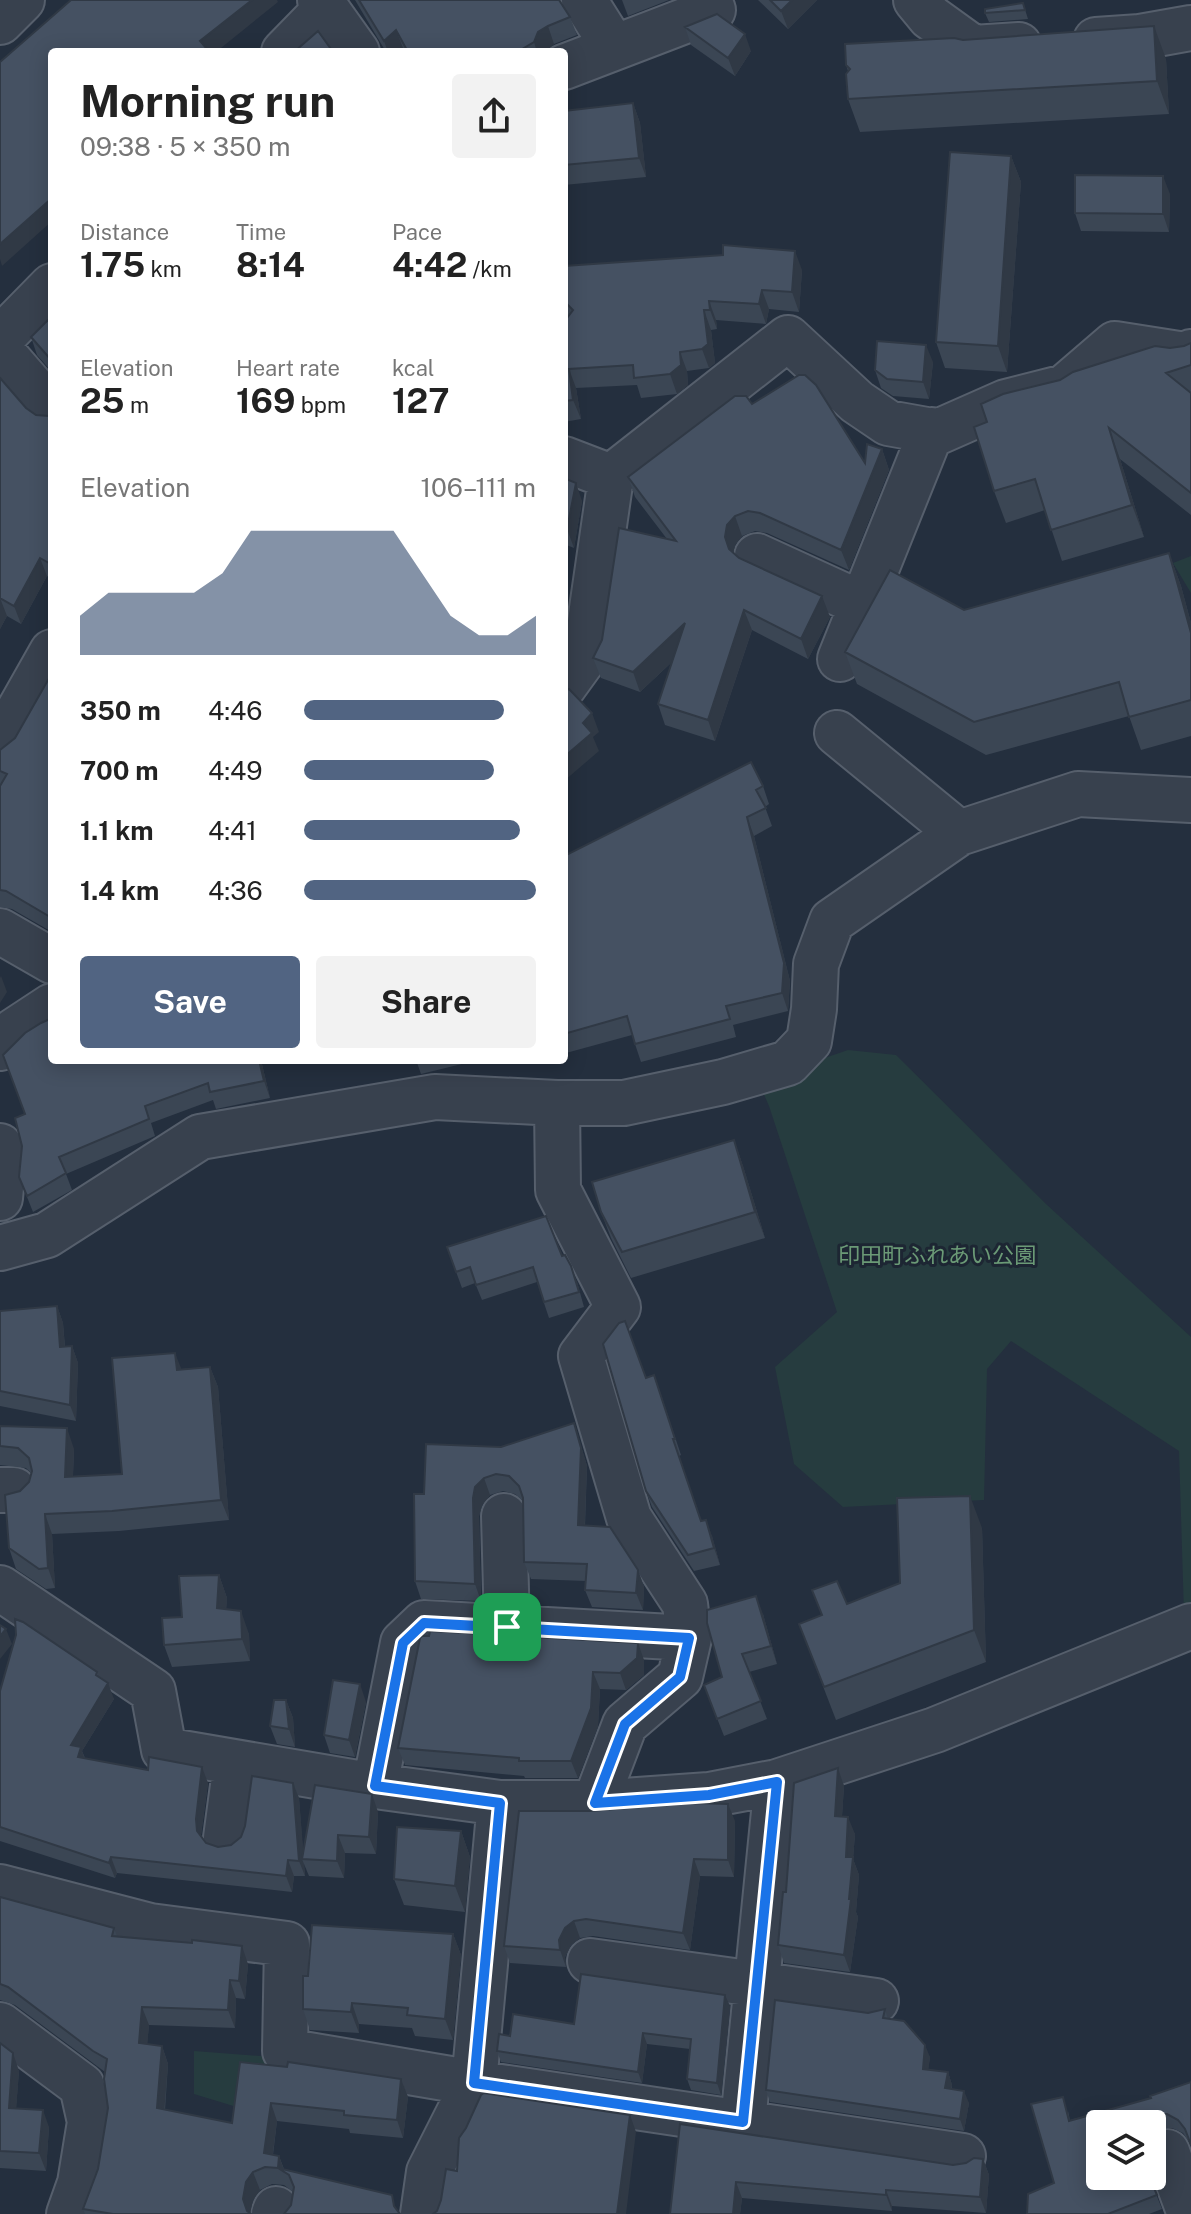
<!DOCTYPE html>
<meta charset="utf-8">
<style>
body{margin:0;font-family:"Public Sans","Noto Sans JP",sans-serif;background:#f2f2f2;color:#222;height:100vh;display:flex;flex-direction:column;font-size:30px;white-space:nowrap}
*{box-sizing:border-box;margin:0}
p{font-size:26px;color:#767676}
.icon{flex:none;width:44px;height:44px;fill:none;stroke:currentColor;stroke-width:2;stroke-linecap:round;stroke-linejoin:round}
.map{position:relative;flex:1;overflow:hidden}
.details{position:absolute;left:48px;top:48px;width:520px;height:1016px;display:flex;flex-direction:column;background:#fff;border-radius:8px;box-shadow:0 4px 20px #0003}
.details>*{flex:none}
.tools{position:absolute;left:1086px;top:2110px;display:grid;gap:16px}
.tools a{display:grid;place-items:center;width:80px;height:80px;border-radius:8px;background:#fff;box-shadow:0 4px 20px #0003;font-size:40px}
.pin{position:absolute;display:grid;place-items:center;width:68px;height:68px;color:#fff;margin:-34px;border-radius:16px;box-shadow:0 4px 12px #0006}
.round{display:grid;place-items:center;flex:none;width:84px;height:84px;border-radius:8px;background:#f2f2f2}
.headline{display:flex;align-items:center;justify-content:space-between;height:136px;padding:0 32px}
h1{font-size:44px;font-weight:700;line-height:60px}
.stats{display:grid;grid-template-columns:repeat(3,1fr);gap:12px;height:136px;padding:8px 32px}
.stats div{display:grid;align-content:center}
.stats b{font-size:34px;font-weight:700}
.stats small{font-size:22px;font-weight:400}
.stats p{font-size:22px}
.chart{height:224px;padding:16px 32px}
.chart p{display:flex;justify-content:space-between}
.chart svg{width:100%;height:144px;margin-top:8px;fill:#516482;opacity:.7}
.cta{display:flex;gap:16px;margin-top:auto;padding:16px 32px}
.cta a{flex:1;height:92px;border-radius:8px;background:#516482;color:#fff;font-size:32px;font-weight:700;line-height:92px;text-align:center}
.cta a+a{background:#f2f2f2;color:#222}
ul{padding:0 32px;list-style:none;font-size:26px}
li{display:grid;grid-template-columns:128px 96px 1fr;align-items:center;height:60px}
li i{height:20px;border-radius:10px;background:#516482}
.map>svg:first-child{display:block}
.green{fill:#263c3f}
.lines{fill:none;stroke-linecap:round;stroke-linejoin:round}
.minor-casing{stroke:#565f6c;stroke-width:48}
.minor{stroke:#38414e;stroke-width:44}
.wall{fill:#3b4654}
.shaded-wall{fill:#303945}
.building{fill:#455162;stroke:#303945;stroke-width:2}
.route-casing{stroke:#fff;stroke-width:16}
.route{stroke:#1a73e8;stroke-width:10}
.labels{text-anchor:middle;dominant-baseline:central;stroke-width:6;stroke-linejoin:round;paint-order:stroke}
.park-label{font-size:22px;fill:#6b9a76;stroke:#1d2633}
</style>
<div class="map">
<svg width="1191" height="2214" viewBox="0 0 1191 2214">
<rect width="100%" height="100%" fill="#242f3e"/>
<!-- green -->
<path class="green" d="M1191 556V593L1173 563Z
M848 1050 896 1055 1046 1204 1191 1337V1612L1184 1614 1179 1451 1011 1341 987 1369 984 1500 843 1507 794 1464 775 1367 837 1312 769 1106 758 1081Z
M194 2051 272 2057 274 2075 240 2108 194 2094Z"/>
<g class="lines">
<!-- minor casing -->
<g class="minor-casing">
<path id="minor" d="M320 0 357 52
M584 0 613 46
M916 0 930 17 973 48 1019 45
M0 22 22 0
M1096 40 1140 37 1191 28
M284 52 326 9
M564 67 713 10
M0 339 52 286
M0 350 52 410
M564 459 611 477 788 338 857 402 888 423 938 432 1006 402 1065 387 1115 344 1185 355 1191 352
M757 556 862 604
M840 659 932 430
M564 686 585 657 611 477
M837 733 959 833
M0 744 52 652
M0 931 52 961
M0 1048 14 1031 52 1006
M0 1146 3 1166 0 1198
M0 1248 47 1235 200 1137 435 1097 557 1103H624L723 1082 788 1063 809 1041 814 1009 816 964 832 921 959 833 1078 794 1191 800
M0 1490H14
M504 1516 507 1627
M0 1588 153 1691 164 1750 375 1786 500 1803H595L709 1795 777 1782 935 1730 1191 1626
M375 1786 403 1643 424 1623 689 1638 685 1604 629 1518 581 1356 618 1307 558 1190 557 1103
M595 1803 625 1724 680 1677 689 1638
M226 1838 236 1763
M0 1887 150 1926 287 1944 285 2051 474 2083 963 2156
M590 1961 876 2001
M0 2025 82 2086 90 2122 80 2183 69 2214
M743 2122 777 1782
M1167 2152 1190 2214
M274 2214 276 2209
M423 2214 429 2172 474 2083 500 1803"/>
</g>
<!-- minor -->
<use href="#minor" class="minor"/>
</g>
<!-- wall -->
<path class="wall" d="M355 0H559L570 17 577 35 554 44 545 52H405L403 48 399 52H386Z
M622 0H669L628 16Z
M758 0H817L788 29Z
M1023 3 1028 19 989 22 985 13Z
M685 27 751 51 735 76 691 45Z
M963 40 1166 59 1169 114 860 132 848 99V71L846 65Z
M633 103 640 123 646 177 564 185V111Z
M1011 156 1021 182 1007 372 945 368 936 342Z
M1170 194 1169 232 1081 231 1075 213Z
M564 266 802 270 799 312 769 309 766 324 716 320 717 329 711 330 715 363 709 368 687 371 688 385 677 394 641 398 637 385 576 388 581 419 564 422V322L567 318 564 314Z
M51 324H52V372L37 355 31 337Z
M1191 343V515L1120 459 1144 537 1062 561 1045 510 1006 523 994 491 987 422 1060 380 1170 348 1184 346Z
M933 362 929 399 893 396 881 388 875 370Z
M0 378 26 408 36 415 49 416 52 415V579L47 576 21 624 7 616 0 629Z
M752 404 865 463 882 449 889 470 849 570 767 533 755 531 742 536 735 545 733 553 739 558 830 617 808 659 752 630 715 741 665 725 658 704 672 662 640 692 601 678 593 658 667 539 635 497 628 477Z
M564 478 582 501 574 548 564 544Z
M1169 553 1181 586 1191 623V736L1141 750 1129 716 986 755 857 684 845 652 964 610Z
M52 673V932L12 909 0 907V750L15 738Z
M763 786 769 804 765 807 772 826 754 836 790 981 788 1011 733 1025 736 1037 641 1062 632 1035 566 1053 564 1048V849L566 855Z
M52 1060H261L270 1098 216 1109 213 1100 151 1123 155 1136 66 1174 72 1190 33 1212 19 1177 25 1114Z
M416 1060H478L421 1074Z
M734 1140 743 1166 765 1238 631 1278 611 1238 601 1212Z
M447 1247 562 1256 577 1282 584 1307 549 1318 537 1282 482 1300 475 1283 462 1288Z
M57 1306 63 1323 65 1347 72 1346 78 1363 76 1421 0 1406V1311Z
M210 1367 218 1387 229 1520 119 1531 52 1534 55 1588 46 1589 16 1569 9 1548 20 1491 29 1482 31 1473 26 1468 0 1465V1426L74 1449 73 1476 122 1474 181 1369Z
M646 1378 660 1392 681 1455 679 1456 701 1521 712 1536 720 1565 694 1571 652 1507 646 1491Z
M574 1423 587 1466 585 1526 638 1570 644 1587 643 1610 592 1607 585 1590 586 1581 531 1579 524 1562 523 1501 515 1494 503 1491 490 1495 482 1505 479 1516 481 1601 421 1599 415 1581 424 1494 501 1447Z
M982 1528 986 1662 836 1720 799 1624 900 1583Z
M219 1575 227 1598 226 1609 249 1634 250 1661 172 1667 164 1645 182 1617Z
M763 1614 777 1664 749 1672 767 1719 724 1736 704 1685 722 1677Z
M420 1638 644 1660V1675L626 1690 600 1689 598 1726 578 1778H525L524 1776 405 1765 398 1748Z
M97 1672 99 1678 114 1699 82 1751 85 1758 208 1783 201 1835 206 1843 218 1847 231 1845 241 1837 293 1783 299 1798 303 1853 378 1812 376 1854 345 1853 344 1878 309 1876 304 1864 305 1876H294L292 1892 117 1873 115 1878 0 1841V1691Z
M286 1700 293 1718 295 1747 277 1744 270 1726Z
M366 1702 355 1757 330 1753 324 1735Z
M838 1768 844 1786 842 1816 855 1834 853 1859 859 1875 856 1912 858 1917 850 1972 784 1963 778 1945 786 1892Z
M735 1821 734 1877 700 1876 690 1950 593 1936 580 1938 571 1945 565 1957 566 1967 510 1963 504 1946Z
M461 1831 470 1857 465 1912 404 1905 394 1879Z
M0 1897 114 1928 117 1936 248 1964 245 1999 236 1998 235 2028 149 2025 147 2044 162 2046 168 2064 165 2110 232 2123 240 2062 401 2079 408 2097 403 2138 350 2133 349 2129 277 2121 273 2155 279 2156 284 2169 392 2195 291 2205 293 2192 284 2185 272 2184 260 2190 253 2200 250 2213 251 2214H85L83 2209 98 2169 108 2108 105 2072 15 2005 0 2000Z
M453 1934 461 1955 453 2040 415 2036 412 2028 359 2024V2033L310 2030 303 2009 308 1976Z
M730 2006 721 2095 691 2090 687 2079 690 2049 647 2044 642 2083 501 2062 497 2051 510 2036 574 2024Z
M885 2009 888 2019 930 2057 928 2069 948 2072 952 2085V2089L969 2103 964 2131 770 2102 766 2090 868 2013Z
M0 2043 19 2071 16 2108 49 2127 46 2171 0 2168Z
M1191 2082V2145L1183 2133 1172 2128 1158 2129 1100 2124 1149 2176 1162 2209 1149 2214H1027L1054 2183 1068 2111 1070 2120 1151 2098Z
M680 2124 953 2165 966 2163 983 2159 989 2175 986 2213 892 2206V2211L742 2198 740 2214H670Z"/>
<!-- shaded-wall -->
<path class="shaded-wall" d="M252 0H277L278 2 216 52H204L200 41Z
M792 0H817L788 29 781 11Z
M548 26 554 44 545 52H537L534 42 538 32Z
M1154 26 1166 59 1169 114 1157 81Z
M396 30 403 48 399 52H388L384 41Z
M745 34 751 51 735 76 728 58Z
M633 103 640 123 646 177 639 158Z
M1011 156 1021 182 1007 372 998 346Z
M1163 176 1170 194 1169 232 1163 214Z
M52 198V221L2 266 0 259V244Z
M795 251 802 270 799 312 792 292Z
M762 290 769 309 766 324 759 304Z
M709 301 716 320 717 329 710 310Z
M704 310 711 330 715 363 709 368 702 349Z
M926 345 933 362 929 399 923 382Z
M680 352 687 371 688 385 677 394 670 374Z
M569 369 576 388 581 419 573 400Z
M1109 428 1120 459 1144 537 1132 505Z
M882 449 889 470 849 570 841 550Z
M576 483 582 501 574 548 567 529Z
M735 516 742 536 735 545 732 558 725 537 727 525Z
M1169 553 1181 586 1191 623V633Z
M40 558 47 576 21 624 14 606Z
M822 596 830 617 808 659 801 639Z
M0 598 7 616 0 629Z
M744 610 752 630 715 741 708 720Z
M685 623 692 643 640 692 633 672Z
M592 713 599 732 593 737 599 751 564 781V757L583 723Z
M747 817 754 836 790 981 788 1011 782 993Z
M1 976 7 992 0 1003V978Z
M259 1060H261L270 1098 264 1081Z
M734 1140 743 1166 765 1238 755 1212Z
M57 1306 63 1323 66 1364 60 1347Z
M72 1346 78 1363 76 1421 70 1405Z
M175 1353 183 1373 177 1370Z
M210 1367 218 1387 229 1520 221 1500Z
M574 1423 587 1466 584 1543 578 1525Z
M67 1428 74 1449 72 1497 65 1477Z
M484 1478 490 1495 482 1505 479 1516 481 1601 475 1584 473 1498 475 1487Z
M970 1496 982 1528 986 1662 974 1630Z
M45 1514 52 1534 55 1588 48 1568Z
M706 1520 712 1536 720 1565 714 1548Z
M638 1570 644 1587 643 1610 636 1593Z
M219 1575 227 1598 225 1631 217 1608Z
M756 1596 763 1614 777 1664 771 1646Z
M241 1611 249 1634 250 1661 242 1639Z
M6 1629 12 1644 0 1659V1636Z
M638 1643 644 1660V1675L626 1690 620 1673Z
M593 1672 600 1689 598 1726 578 1778 571 1761Z
M108 1683 114 1699 82 1751 86 1763 84 1773 71 1745Z
M360 1684 366 1702 355 1757 349 1740Z
M286 1700 293 1718 295 1747 289 1729Z
M202 1767 208 1783 201 1835 203 1847 197 1831 196 1819Z
M838 1768 844 1786 841 1833 835 1816Z
M293 1783 299 1798 304 1859H302L304 1864 305 1876 299 1861Z
M372 1794 378 1812 376 1854 369 1837Z
M728 1804 735 1821 734 1877 728 1860Z
M848 1817 855 1834 853 1859 859 1875 856 1912 858 1917 850 1972 844 1955 849 1899 846 1857Z
M461 1831 470 1857 465 1912 455 1886Z
M338 1835 345 1853 344 1878 337 1861Z
M111 1857 117 1873 115 1878 109 1863Z
M694 1859 700 1876 690 1950 683 1933Z
M288 1860 294 1876 292 1892 286 1876Z
M574 1921 580 1938 571 1945 565 1957 566 1967 560 1950 559 1940 565 1928Z
M453 1934 461 1955 453 2040 445 2019Z
M242 1946 248 1964 245 1999 239 1981Z
M230 1980 236 1998 235 2028 228 2010Z
M725 1995 730 2006 721 2095 717 2083Z
M352 2003 359 2024V2033L351 2012Z
M142 2007 149 2025 146 2061 139 2043Z
M643 2033 647 2044 642 2083 638 2072Z
M925 2045 930 2057 927 2081 923 2069Z
M162 2046 168 2064 163 2126 157 2108Z
M13 2053 19 2071 15 2125 9 2108Z
M948 2072 952 2085 950 2100 945 2088Z
M401 2079 408 2097 403 2138 397 2120Z
M964 2091 969 2103 964 2131 960 2119Z
M271 2103 277 2121 271 2167 264 2153Z
M43 2110 49 2127 46 2171 39 2153Z
M630 2115 636 2132 626 2214H617Z
M1153 2115 1158 2129 1152 2133V2124H1142Z
M279 2156 285 2173 278 2168 284 2186 278 2168Z
M983 2159 989 2175 986 2213 980 2197Z
M253 2172 260 2190 253 2200 250 2214H248L243 2199 246 2182Z
M736 2182 742 2198 740 2214H733Z
M886 2190 892 2206V2211L886 2195Z"/>
<!-- building -->
<path class="building" d="M71 0H252L200 41 207 49 204 52H52V198L0 244V62Z
M359 0H559L570 17 548 26 538 32 534 42 517 52H408L396 30 384 41Z
M770 0H792L781 11Z
M1023 3 1025 10 985 13V9Z
M717 14 745 34 728 58 685 27Z
M1154 26 1157 81 848 99 846 74 850 69 846 65 845 44 954 38 963 40Z
M318 31 331 49 334 52H294Z
M633 103 639 158 564 165V111Z
M950 152 1011 156 998 346 936 342Z
M1075 175 1163 176V214L1075 213Z
M723 245 795 251 792 292 762 290 759 304 709 301 710 310H704L708 344 702 349 680 352 681 365 670 374 634 378 633 365 569 369 573 400 564 401V322L573 310 564 301V266L723 255Z
M48 320 52 324V361L31 337Z
M877 341 926 345 923 382 887 379 875 370Z
M1191 343V365L1166 373 1191 393V493L1109 428 1132 505 1051 530 1035 479 994 491 974 427 987 422 981 404 1003 394 1060 380 1073 372 1155 346 1170 348 1184 346Z
M799 375H805L816 385 865 463 867 444 882 449 841 550 760 513 748 511 735 516 727 525 725 537 729 549 739 558 822 596 801 639 744 610 708 720 658 704 685 623 633 672 593 658 602 640 619 528 676 541 628 477 735 396H746L752 404Z
M0 378 26 408 36 415 49 416 52 415V558L49 563 40 558 14 606 0 598Z
M564 478 576 483 567 529 564 528Z
M1169 553 1191 633V700L1129 717 1119 682 974 722 845 652 890 570 964 610Z
M52 673V918L6 891 0 890V786L7 774 0 771V750L15 738Z
M569 689 592 713 583 723 592 733 564 757V691Z
M751 762 763 786 756 790 766 808 747 817 784 963 782 993 726 1006 730 1019 635 1044 627 1016 564 1034V856Z
M52 1018V1060H259L264 1081 210 1092 208 1083 145 1106 149 1119 59 1157 66 1173 27 1196 19 1177 22 1146 15 1118 25 1114 3 1055 25 1033 41 1023Z
M734 1140 755 1212 622 1252 601 1212 592 1182Z
M546 1216 562 1256 565 1255 571 1266 579 1292 544 1302 533 1267 476 1285 470 1267 456 1272 447 1247Z
M57 1306 60 1347 72 1346 70 1405 0 1391V1311Z
M625 1321 646 1378 654 1375 675 1439H673L701 1521 706 1520 714 1548 688 1555 646 1491 603 1344 619 1323Z
M175 1353 177 1370 210 1367 221 1500 112 1511 45 1514 48 1568 39 1569 9 1548 5 1495 20 1491 29 1482 32 1471 29 1458 18 1448 0 1446V1426L67 1428 65 1477 122 1474 112 1358Z
M574 1423 581 1448 578 1525 610 1527 638 1570 636 1593 585 1590 587 1564 524 1562 523 1498 519 1486 509 1476 496 1474 484 1478 475 1487 473 1498 475 1584 415 1581 414 1494H424L426 1444 501 1447Z
M970 1496 974 1630 824 1687 799 1624 822 1615 812 1590 837 1581 847 1604 900 1583 897 1498Z
M219 1575 217 1608 241 1611 242 1639 164 1645 162 1618 182 1617 179 1576Z
M756 1596 771 1646 742 1654 761 1701 717 1719 704 1685 722 1677 707 1623V1610Z
M15 1619 23 1622 97 1672 96 1675 108 1683 71 1745 81 1747 78 1757 148 1770 149 1757 202 1767 196 1819 197 1831 206 1843 218 1847 231 1845 241 1837 245 1826 252 1776 293 1783 299 1861 288 1860 286 1876 111 1857 109 1863 0 1827V1691L16 1635Z
M0 1625 6 1629 0 1636Z
M430 1631 638 1643 637 1658 620 1673 593 1672 591 1708 571 1761H519V1758L398 1748 420 1638 422 1636H429Z
M333 1680 360 1684 349 1740 324 1735Z
M274 1700H286L289 1729 270 1726Z
M838 1768 835 1816 848 1817 846 1857H853L849 1899H851L844 1955 778 1945 783 1892H786L794 1783Z
M315 1785 372 1794 369 1837 338 1835 337 1861 302 1859Z
M696 1803 728 1804V1860L694 1859 683 1933 586 1919 574 1921 565 1928 559 1940 560 1950 504 1946 519 1811H589Z
M397 1827 461 1831 455 1886 394 1879Z
M0 1897 114 1928 112 1936 192 1943V1940L242 1946 239 1981 230 1980 228 2010 142 2007 139 2043 162 2046 157 2108 232 2123 240 2062 287 2067 288 2062 401 2079 397 2120 344 2115V2111L271 2103 264 2153 279 2156 278 2168 265 2167 253 2172 246 2182 243 2199 247 2211 251 2214H113L83 2209 98 2169 108 2108 104 2079 107 2059 93 2051 8 1987 0 1984Z
M312 1925 453 1934 445 2019 407 2015 408 2008 352 2003 351 2012 303 2009V1976H308Z
M581 1974 725 1995 717 2083 687 2079 691 2039 643 2033 638 2072 497 2051 499 2034 510 2036 513 2014 574 2024Z
M775 2000 868 2013 885 2009 883 2018 904 2021 925 2045 923 2069 948 2072 945 2088 964 2091 960 2119 766 2090Z
M0 2043 13 2053 9 2108 43 2110 39 2153 0 2151Z
M1191 2082V2145L1185 2129 1178 2120 1167 2114 1153 2115 1142 2124H1100V2176H1149L1157 2195 1108 2214H1027L1028 2194 1054 2183 1031 2104 1063 2097 1069 2121 1151 2098 1150 2096Z
M484 2093 630 2115 617 2214H433L437 2211 441 2200 446 2169 457 2171 459 2138 466 2128 481 2095Z
M680 2124 953 2165 966 2163 974 2158 983 2159 980 2197 886 2190V2195L736 2182 733 2214H670Z
M278 2168 392 2195 394 2206 400 2214H284L291 2205 294 2187 289 2175Z"/>
<g class="lines">
<!-- route casing -->
<g class="route-casing">
<path id="route" d="M424 1623 689 1638 680 1677 625 1724 595 1803 709 1795 777 1782 743 2122 474 2083 500 1803 375 1786 403 1643Z"/>
</g>
<!-- route -->
<use href="#route" class="route"/>
</g>
<g class="labels">
<!-- park labels -->
<g class="park-label">
<text x="937" y="1255">印田町ふれあい公園</text>
</g>
</g>
</svg>
<div class="tools">
<a><svg class="icon" aria-label="layers" viewBox="0 0 24 24"><path d="M12 4l9 5-9 5-9-5zM3 14l9 5 9-5"/></svg></a>
</div>
<div class="pin" style="left:507px;top:1627px;background:#1e9e55"><svg class="icon" aria-label="arrive" viewBox="0 0 24 24"><path d="M6 21V4h12l-3 4 3 4H6"/></svg></div>
<section class="details">
<div class="headline"><div><h1>Morning run</h1><p>09:38 · 5 × 350 m</p></div><a class="round"><svg class="icon" aria-label="share" viewBox="0 0 24 24"><path d="M12 15V3M7 8l5-5 5 5M5 13v7h14v-7"/></svg></a></div>
<div class="stats">
<div><p>Distance</p><b>1.75<small> km</small></b></div>
<div><p>Time</p><b>8:14</b></div>
<div><p>Pace</p><b>4:42<small> /km</small></b></div>
</div>
<div class="stats">
<div><p>Elevation</p><b>25<small> m</small></b></div>
<div><p>Heart rate</p><b>169<small> bpm</small></b></div>
<div><p>kcal</p><b>127</b></div>
</div>
<div class="chart"><p><span>Elevation</span>106–111 m</p>
<svg viewBox="0 0 160 44" preserveAspectRatio="none"><path d="M0 44V32L10 25L20 25L30 25L40 25L50 19L60 6L70 6L80 6L90 6L100 6L110 6L120 19L130 32L140 38L150 38L160 32V44z"/></svg>
</div>
<ul>
<li><b>350 m</b>4:46<i style="width:86%"></i></li>
<li><b>700 m</b>4:49<i style="width:82%"></i></li>
<li><b>1.1 km</b>4:41<i style="width:93%"></i></li>
<li><b>1.4 km</b>4:36<i style="width:100%"></i></li>
</ul>
<div class="cta"><a>Save</a><a>Share</a></div>
</section>
</div>
